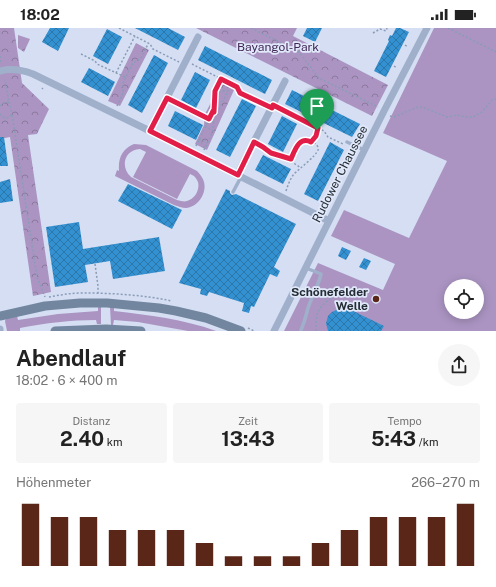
<!DOCTYPE html>
<html lang="de">
<meta charset="utf-8">
<style>
body{margin:0;font-family:"Public Sans",sans-serif;background:#f6f6f6;color:#222;height:100vh;display:flex;flex-direction:column;font-size:15px;white-space:nowrap}
*{box-sizing:border-box;margin:0}
p{font-size:13px;color:#767676}
.icon{flex:none;width:22px;height:22px;fill:none;stroke:currentColor;stroke-width:2;stroke-linecap:round;stroke-linejoin:round}
.map{position:relative;height:303px;overflow:hidden}
.details{display:flex;flex-direction:column;background:#fff;flex:1}
.details>*{flex:none}
.tools{position:absolute;left:444px;top:251px;display:grid;gap:8px}
.tools a{display:grid;place-items:center;width:40px;height:40px;border-radius:50%;background:#fff;box-shadow:0 2px 10px #0003;font-size:20px}
.pin{position:absolute;display:grid;place-items:center;width:34px;height:34px;color:#fff;margin:-41px -17px;border-radius:50% 50% 50% 0;rotate:-45deg;box-shadow:0 0 4px #0007}
.pin .icon{rotate:45deg}
.round{display:grid;place-items:center;flex:none;width:42px;height:42px;border-radius:21px;background:#f6f6f6}
.overview{display:flex;align-items:center;justify-content:space-between;height:68px;padding:0 16px}
h1{font-size:22px;font-weight:700;line-height:30px}
.stats{display:grid;grid-template-columns:repeat(3,1fr);gap:6px;height:68px;padding:4px 16px}
.stats div{display:grid;align-content:center;border-radius:4px;background:#f6f6f6;text-align:center}
.stats b{font-size:20px;font-weight:700}
.stats small{font-size:11px;font-weight:400}
.stats p{font-size:11px}
.chart{height:112px;padding:8px 16px}
.chart p{display:flex;justify-content:space-between}
.chart svg{width:100%;height:72px;margin-top:4px;stroke:#592617;stroke-width:6}
.status{display:flex;justify-content:space-between;align-items:center;height:28px;padding:0 20px;background:#fff;direction:ltr}
.status svg{height:11px;fill:currentColor}
.map>svg:first-child{display:block}
.grass{fill:#ab94c2;fill-rule:evenodd}
.park{fill:url(#park-crowns)}
.building{fill:url(#building-cross-hatch)}
.lines{fill:none;stroke-linecap:round;stroke-linejoin:round}
.path{stroke:#8a9cb7;stroke-width:1.5;stroke-dasharray:2 2;stroke-linecap:butt}
.lane{stroke:#a0b0cb;stroke-width:3.5}
.street{stroke:#a0b0cb;stroke-width:7}
.secondary{stroke:#72879f;stroke-width:9}
.route-casing{stroke:#fff;stroke-width:8}
.route{stroke:#e11d48;stroke-width:5}
.poi-dot{fill:#592617;stroke:#e1e8fa;stroke-width:1.5}
.labels{text-anchor:middle;dominant-baseline:central;stroke-width:3.5;stroke-linejoin:round;paint-order:stroke}
.park-label{font-size:12px;fill:#3f2655;stroke:#e1e8fa}
.street-label{font-size:12px;fill:#242d34;stroke:#e1e8fa}
.poi-label{font-size:12px;font-weight:bold;fill:#242d34;stroke:#e1e8fa;text-anchor:end}
</style>
<div class="status"><b>18:02</b><svg viewBox="0 0 49 12"><path d="M0 12V9h3v3zM5 12V6h3v6zM10 12V3h3v9zM15 12V0h3v12zM26 1h20v11H26zM47 4h2v5h-2z"/></svg></div>
<div class="map">
<svg width="496" height="303" viewBox="0 0 496 303">
<defs>
<pattern id="park-crowns" width="20" height="18" patternUnits="userSpaceOnUse"><rect width="20" height="18" fill="#ab94c2"/><path d="M2 6a3 3 0 1 1 6 0M12 15a3 3 0 1 1 6 0" fill="none" stroke="#8b799e"/></pattern>
<pattern id="building-cross-hatch" width="8" height="8" patternUnits="userSpaceOnUse"><rect width="8" height="8" fill="#3491d1"/><path d="M0 0l8 8M0 8l8-8" fill="none" stroke="#2c77aa"/></pattern>
</defs>
<rect width="100%" height="100%" fill="#d5def3"/>
<!-- grass -->
<path class="grass" d="M434 0H496V303H284L318 235 383 262 395 236 331 208 344 182 409 210 447 133 383 105ZM451 258H477V284H451Z
M134 116 146 117 197 143C200 146 203 150 204 154 207 165 198 179 186 180 182 180 178 178 174 177L115 148 117 142 119 143C118 130 122 121 134 116ZM140 121 146 124 133 149 177 171 190 146 151 126 194 148C196 150 197 152 198 154 200 162 195 171 187 173 184 174 181 173 177 172L131 149C120 139 124 122 140 121Z
M98 279H101V296H97L96 292C71 292 45 295 20 300V303H7L5 293 6 290 17 288 18 292 58 286 98 283Z
M110 279H114V283C149 287 183 291 216 303H188L138 294 114 292 113 297H111Z"/>
<!-- park -->
<path class="park" d="M0 0H14L22 55 49 81 37 106 28 107 51 264 33 268 10 109 0 111Z
M196 0H297L293 8 388 57 372 88Z
M18 7 30 11 24 24 18 20Z
M136 15 149 22 120 78 108 73Z
M221 55 234 62 207 122 195 116 204 97 205 86Z"/>
<!-- building -->
<path class="building" d="M50 0H69L58 23 42 14Z
M135 0H168L185 9 178 22Z
M307 0H322L315 14 303 8Z
M396 0H400L409 4 386 49 374 43 389 13 388 12 390 7 392 8Z
M107 1 122 9 108 36 93 28Z
M205 18 272 52 265 66 198 32Z
M154 27 168 35 142 85 128 77Z
M89 40 115 54 108 68 81 54Z
M195 44 210 52 196 80 181 72Z
M292 62 360 96 352 109 285 76Z
M242 71 256 78 230 129 216 122Z
M175 83 203 97 196 112 168 98Z
M282 88 297 96 283 124 268 116Z
M0 109H4L8 138H0Z
M330 114 344 122 318 173 304 166Z
M263 127 291 141 283 156 255 142Z
M10 151 13 173 0 175V154Z
M128 156 182 182 172 201 118 173Z
M226 161 230 163V165L232 167 236 166 296 196 274 239 280 243 277 249 270 246 254 279 251 278 249 285 242 283 244 275 209 264 207 268 200 266 201 261 179 255Z
M79 194 83 221 159 209 165 243 113 251 110 233 85 237 88 254 55 259 46 199Z
M342 219 351 223 346 232 338 228Z
M364 230 371 233 366 242 359 239Z
M343 278 384 298 381 303H328L326 295 328 288 332 284 338 281H341Z"/>
<g class="lines">
<!-- path -->
<path class="path" d="M119 0 150 16 153 21 179 34
M251 0 299 24 319 50 378 79
M448 0 496 24
M373 5 380 1 386 3 387 0
M405 17 408 19
M81 26 95 33 97 36 125 49
M0 28 1 36
M192 36 237 59 240 65 265 77
M394 38 397 40
M116 45 135 8
M42 61 43 60
M173 73 214 94
M9 74 12 86
M0 78 3 75 9 74 5 52
M117 78 123 65V55L133 35 141 30 148 16
M215 79 219 81 228 63H216
M279 80 324 103 328 109 343 116
M0 86 3 89 7 90 12 86 37 249 45 269
M390 88 394 89 418 79H422L447 89 457 87 466 89H473L482 84 492 72 496 71
M205 98 213 103
M199 111 205 121
M199 111 208 115
M311 114 316 108 318 100
M260 117 271 125 291 131 295 136 301 140
M196 118 213 83H214
M204 122 213 103 215 63 221 51
M286 163C288 157 290 151 294 146 299 141 316 128 318 122 320 115 305 109 300 115 295 118 293 126 291 131
M95 236 98 258V265
M49 269C60 267 71 265 83 265 111 265 144 267 172 273
M248 300 254 303
M316 303C316 299 316 288 318 284 321 277 331 270 336 265"/>
<!-- lane -->
<path class="lane" d="M347 114 364 122
M233 164 241 149
M301 302C304 295 306 288 308 280 312 268 318 259 321 246L306 240"/>
<!-- street -->
<path class="street" d="M0 43C11 40 22 42 33 46L150 103 329 193
M150 103 198 9
M237 147 285 53
M0 301V303
M274 303 384 83 427 0"/>
<!-- secondary -->
<path class="secondary" d="M0 288 45 278 80 275H107L159 280 176 283 206 290 241 303
M55 303 106 301 141 303"/>
</g>
<g class="lines">
<!-- route casing -->
<g class="route-casing">
<path id="route" d="M221 51 237 59 240 65 272 80 273 77 318 100 316 108 311 114C299 108 295 122 291 131L271 125 263 119 254 114 238 147 150 103 167 70 209 91 213 83 214 84 215 63Z"/>
</g>
<!-- route -->
<use href="#route" class="route"/>
</g>
<!-- markers -->
<circle class="poi-dot" cx="376" cy="271" r="4"/>
<g class="labels">
<!-- park labels -->
<g class="park-label">
<text x="278" y="19">Bayangol-Park</text>
</g>
<!-- street labels -->
<g class="street-label">
<text transform="translate(340 146) rotate(-63)">Rudower Chaussee</text>
</g>
<!-- poi labels -->
<g class="poi-label">
<text x="368" y="264">Schönefelder<tspan x="368" dy="14">Welle</tspan></text>
</g>
</g>
</svg>
<div class="tools">
<a><svg class="icon" aria-label="locate" viewBox="0 0 24 24"><circle cx="12" cy="12" r="6"/><path d="M12 2v4M12 18v4M2 12h4M18 12h4"/></svg></a>
</div>
<div class="pin" style="left:317px;top:102px;background:#1e9e55"><svg class="icon" aria-label="arrive" viewBox="0 0 24 24"><path d="M6 21V4h12l-3 4 3 4H6"/></svg></div>
</div>
<section class="details">
<div class="overview"><div><h1>Abendlauf</h1><p>18:02 · 6 × 400 m</p></div><a class="round"><svg class="icon" aria-label="share" viewBox="0 0 24 24"><path d="M12 15V3M7 8l5-5 5 5M5 13v7h14v-7"/></svg></a></div>
<div class="stats">
<div><p>Distanz</p><b>2.40<small> km</small></b></div>
<div><p>Zeit</p><b>13:43</b></div>
<div><p>Tempo</p><b>5:43<small> /km</small></b></div>
</div>
<div class="chart"><p><span>Höhenmeter</span>266–270 m</p>
<svg viewBox="0 0 160 44" preserveAspectRatio="none"><path d="M5 44V6M15 44V14M25 44V14M35 44V22M45 44V22M55 44V22M65 44V30M75 44V38M85 44V38M95 44V38M105 44V30M115 44V22M125 44V14M135 44V14M145 44V14M155 44V6"/></svg>
</div>
</section>
